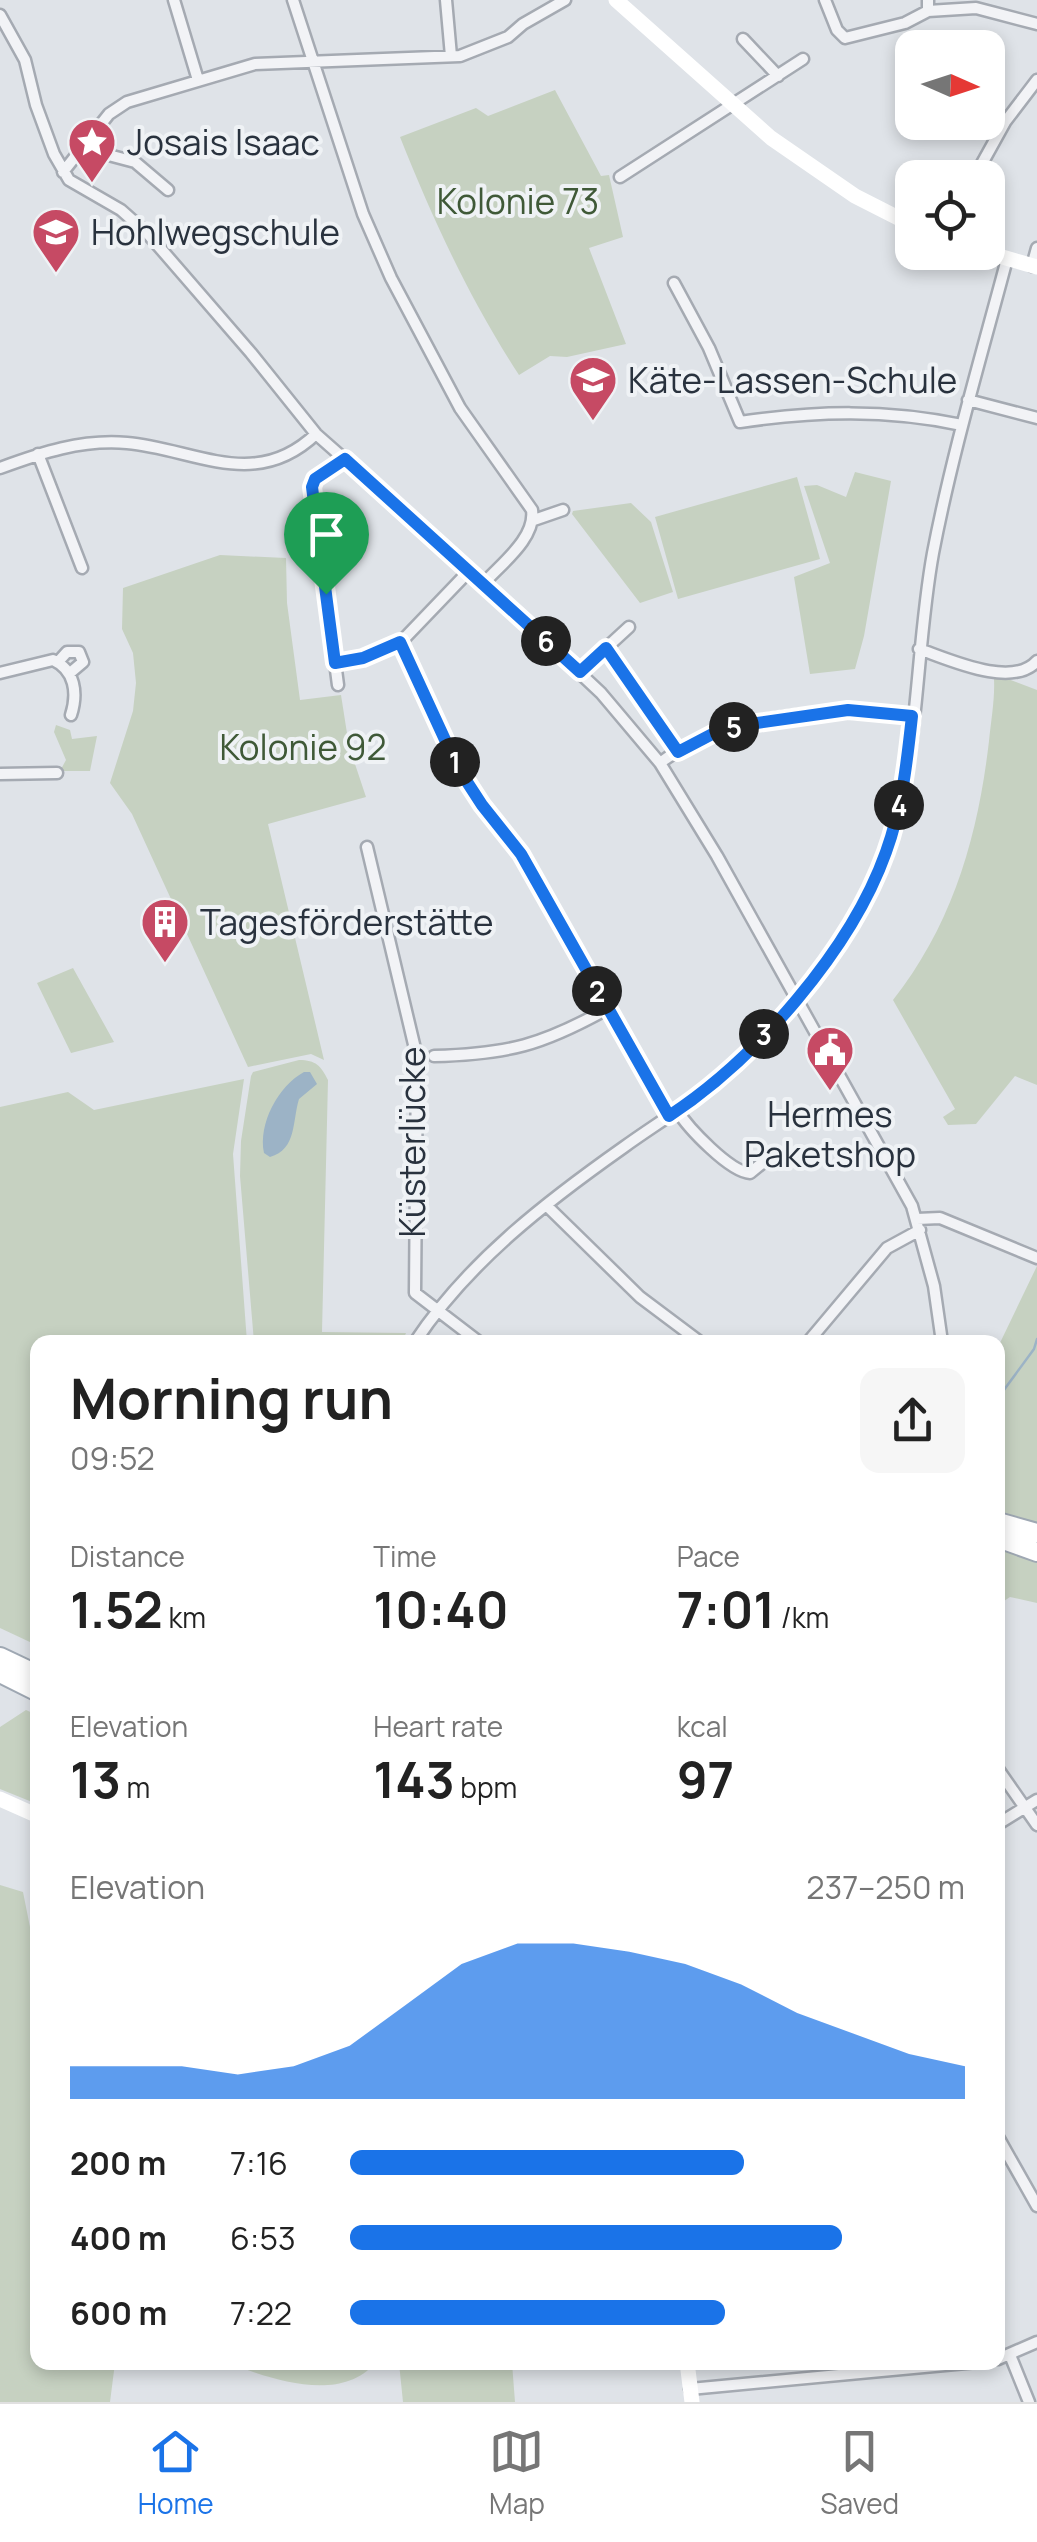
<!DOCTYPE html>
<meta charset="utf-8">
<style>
body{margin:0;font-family:Manrope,sans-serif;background:#f6f6f6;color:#222;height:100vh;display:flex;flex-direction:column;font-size:38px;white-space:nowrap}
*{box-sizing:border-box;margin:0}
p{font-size:32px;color:#767676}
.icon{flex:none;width:55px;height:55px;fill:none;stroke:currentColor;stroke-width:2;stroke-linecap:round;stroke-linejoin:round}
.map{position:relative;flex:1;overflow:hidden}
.details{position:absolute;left:30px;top:1335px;width:975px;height:1035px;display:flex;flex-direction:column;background:#fff;border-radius:20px;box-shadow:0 5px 15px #0003}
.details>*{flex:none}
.needle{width:65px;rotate:93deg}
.controls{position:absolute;left:895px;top:30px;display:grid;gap:20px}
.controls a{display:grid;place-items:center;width:110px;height:110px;border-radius:20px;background:#fff;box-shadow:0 5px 15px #0003;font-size:50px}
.pin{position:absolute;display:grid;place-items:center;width:85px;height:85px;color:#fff;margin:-102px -42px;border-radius:50% 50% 50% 0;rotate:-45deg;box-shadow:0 0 10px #0007}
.pin .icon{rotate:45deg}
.km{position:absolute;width:50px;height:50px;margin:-25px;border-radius:50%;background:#222;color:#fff;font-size:28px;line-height:50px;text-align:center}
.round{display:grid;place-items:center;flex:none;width:105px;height:105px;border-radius:20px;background:#f6f6f6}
.summary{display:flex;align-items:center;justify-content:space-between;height:170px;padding:0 40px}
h1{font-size:55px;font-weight:700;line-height:75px}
.metrics{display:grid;grid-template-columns:repeat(3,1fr);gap:15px;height:170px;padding:10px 40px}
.metrics div{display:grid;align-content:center}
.metrics b{font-size:50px;font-weight:700}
.metrics small{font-size:28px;font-weight:400}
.metrics p{font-size:28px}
.chart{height:280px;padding:20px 40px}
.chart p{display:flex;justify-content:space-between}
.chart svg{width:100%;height:180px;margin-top:10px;fill:#1a73e8;opacity:.7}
ul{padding:0 40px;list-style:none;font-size:32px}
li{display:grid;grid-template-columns:160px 120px 1fr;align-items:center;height:75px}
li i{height:25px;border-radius:12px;background:#1a73e8}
.tabs{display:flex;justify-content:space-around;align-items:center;height:140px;border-top:2px solid #e0e0e0;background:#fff;font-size:28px;color:#767676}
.tabs a{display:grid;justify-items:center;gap:5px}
.tabs .on{color:#1a73e8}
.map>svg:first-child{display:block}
.green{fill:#c6d1c1}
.water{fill:#9cb3c6}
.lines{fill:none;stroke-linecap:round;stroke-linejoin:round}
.stream{stroke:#9cb3c6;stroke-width:2.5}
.street-casing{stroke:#a5aab2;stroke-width:15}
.primary-casing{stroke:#9fa8b3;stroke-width:22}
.street{stroke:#f2f3f6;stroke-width:10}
.secondary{stroke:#fff;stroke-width:15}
.primary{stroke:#fff;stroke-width:18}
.route-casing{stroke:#fff;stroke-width:20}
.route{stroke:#1a73e8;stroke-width:12}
.labels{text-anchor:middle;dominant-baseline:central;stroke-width:8;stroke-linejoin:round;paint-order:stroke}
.poi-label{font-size:35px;fill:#29323e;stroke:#eff2f5;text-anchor:start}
.park-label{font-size:35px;fill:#3f5937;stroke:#eff2f5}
.street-label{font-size:35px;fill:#29323e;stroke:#eff2f5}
</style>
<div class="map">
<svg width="1037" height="2402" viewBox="0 0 1037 2402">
<rect width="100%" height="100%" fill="#dfe3e8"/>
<!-- green -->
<path class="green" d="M555 90 601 176 609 175 623 237 589 248 626 344 567 357 550 356 519 375C469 298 434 222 400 137L476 108 488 116Z
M855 472 891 481 864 636 855 669 810 674 794 577 830 563 804 486 817 485 846 497Z
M797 477 820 559 678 599 655 517Z
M631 503 651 522 673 592 640 603 572 514 573 511Z
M220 555 286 558 287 603 300 700 341 695 349 746 366 797 268 824 324 1060 311 1054 248 1067 132 814 110 783 133 711 136 683 133 653 122 629 123 588Z
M1000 676 1037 690V1085L1015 1076 976 1124 948 1125 943 1117 955 1109 893 1000C953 924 978 836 989 741 991 721 995 699 994 679Z
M56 725 70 730 72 739 97 736 90 771H60L66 760 54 732Z
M73 968 114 1042 71 1053 37 983Z
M299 1060C316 1060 321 1066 328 1080L322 1332 406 1333 402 1342H254L240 1176 241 1141 251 1076 253 1072Z
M244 1079 233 1154 247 1342H38L37 1644 32 1643 0 1628V1107L68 1092 94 1110Z
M1037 1266V1523L1035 1524 998 1515V1347Z
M998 1545 1037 1558V1603L1010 1597 998 1605Z
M26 1710 37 1715V1804L0 1789V1727Z
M0 1885 23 1892 38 1967V2362L115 2363 110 2402H0Z
M229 2363 375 2362V2363C342 2402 276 2382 229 2363Z
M399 2363H512L515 2402H403Z"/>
<!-- water -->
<path class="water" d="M304 1072H310L317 1084 299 1099C292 1122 297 1149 270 1157L264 1153C258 1124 278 1086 304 1072Z"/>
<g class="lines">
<!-- stream -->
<path class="stream" d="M998 1398 1034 1349 1037 1339"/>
<!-- street casing -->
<g class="street-casing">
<path id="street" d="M174 0 198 80
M293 0 363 214 391 278 460 408 532 510C536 538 502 563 484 583
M446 0 451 56
M825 0 837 30 845 38 905 23 928 11
M928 0V11L976 8 1037 24
M0 15 25 60 36 105 54 154 69 180 121 210 148 234 251 353 316 434 470 570 601 693 660 763 717 856 912 1206 934 1286 942 1342
M743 39 778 76
M82 148 135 162 168 190
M63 172 109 114 127 102 255 64 460 56 508 37 523 24 565 0
M620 177 803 59
M974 178 1005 122 1037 80
M1032 266 1037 248
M674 283 709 348 740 422C816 411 886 409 962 425
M968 400 1037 418
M38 454 82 568
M0 468C41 453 81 439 127 443 195 449 255 492 316 434
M534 520 563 510
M400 643 458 768 482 805 521 854 669 1116
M606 648 678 752
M919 649C948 659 1012 689 1037 661
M58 662 67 652H79L83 662 70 673
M335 663 363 658 400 643 470 570
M580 672 629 627
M0 673 53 660C75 670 78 693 71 715
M338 685 312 487 315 479 345 459
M660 763C724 713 833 707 912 716
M0 774 57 773
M367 847 417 1057 415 1293 479 1342
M434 1056C509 1054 542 1045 607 1009
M677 1110C688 1128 730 1172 750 1173L766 1160
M547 1206 640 1297 700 1342
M917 1219 940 1218 1037 1258
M415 1342C468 1262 546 1202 624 1147 650 1128 679 1111 704 1090 737 1063 768 1032 797 1000 847 945 884 873 901 801 919 720 918 635 933 553 952 454 981 357 1007 259
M808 1342 887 1248 920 1230
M998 1769 1037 1825
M998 1824 1037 1800
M998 2137 1037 2206
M1010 2355 1029 2402
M998 2359 1037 2342
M690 2389 977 2362"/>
</g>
<!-- primary casing -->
<g class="primary-casing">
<path id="primary" d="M998 1522 1037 1533
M998 1538 1037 1552
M0 1657 38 1675
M0 1673 38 1692"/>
</g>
<!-- street -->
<use href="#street" class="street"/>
<!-- secondary -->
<path class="secondary" d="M616 0 771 138 855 196 912 225
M985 252 1037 267
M0 1799 38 1816
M687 2362 692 2402"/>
<!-- primary -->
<use href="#primary" class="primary"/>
</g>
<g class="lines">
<!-- route casing -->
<g class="route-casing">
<path id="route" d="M345 459 580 672 606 648 678 752 720 730 750 724 848 710 912 716C907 762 902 808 886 852 851 950 756 1059 669 1116L521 854 482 805 458 768 400 642 363 658 335 663 312 487 315 479Z"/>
</g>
<!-- route -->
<use href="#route" class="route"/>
</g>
<!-- icons -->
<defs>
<g id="sight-pin" transform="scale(2.5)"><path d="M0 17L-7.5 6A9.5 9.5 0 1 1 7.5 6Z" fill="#c64a64" stroke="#eff2f5"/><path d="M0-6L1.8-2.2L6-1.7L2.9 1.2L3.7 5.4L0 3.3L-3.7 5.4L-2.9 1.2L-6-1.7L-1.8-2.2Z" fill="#fff"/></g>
<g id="school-pin" transform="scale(2.5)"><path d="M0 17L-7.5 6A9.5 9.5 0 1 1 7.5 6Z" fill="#c64a64" stroke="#eff2f5"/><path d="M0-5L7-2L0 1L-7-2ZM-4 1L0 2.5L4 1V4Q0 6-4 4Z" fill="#fff"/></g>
<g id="building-pin" transform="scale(2.5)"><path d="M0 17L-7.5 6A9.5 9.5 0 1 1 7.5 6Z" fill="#c64a64" stroke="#eff2f5"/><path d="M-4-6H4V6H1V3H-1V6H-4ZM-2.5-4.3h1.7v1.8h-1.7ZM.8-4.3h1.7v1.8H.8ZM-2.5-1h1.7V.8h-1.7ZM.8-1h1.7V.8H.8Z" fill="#fff"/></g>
<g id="civic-pin" transform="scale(2.5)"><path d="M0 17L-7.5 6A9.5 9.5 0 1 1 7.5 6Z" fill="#c64a64" stroke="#eff2f5"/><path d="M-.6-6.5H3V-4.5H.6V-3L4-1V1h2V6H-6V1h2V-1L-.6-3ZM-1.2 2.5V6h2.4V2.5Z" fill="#fff"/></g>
</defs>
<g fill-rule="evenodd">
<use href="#sight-pin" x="92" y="142"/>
<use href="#school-pin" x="56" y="232"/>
<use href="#school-pin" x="593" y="380"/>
<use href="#building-pin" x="165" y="922"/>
<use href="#civic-pin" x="830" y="1050"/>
</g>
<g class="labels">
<!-- poi labels -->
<g class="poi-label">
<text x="127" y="142">Josais Isaac</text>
<text x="91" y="232">Hohlwegschule</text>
<text x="628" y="380">Käte-Lassen-Schule</text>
<text x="200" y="922">Tagesförderstätte</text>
<text x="830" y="1114" text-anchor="middle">Hermes<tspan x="830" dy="40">Paketshop</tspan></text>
</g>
<!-- park labels -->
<g class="park-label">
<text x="518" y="201">Kolonie 73</text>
<text x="303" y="747">Kolonie 92</text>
</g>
<!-- street labels -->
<g class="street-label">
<text transform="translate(412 1142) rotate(-90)">Küsterlücke</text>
</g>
</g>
</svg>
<div class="controls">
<a><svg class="needle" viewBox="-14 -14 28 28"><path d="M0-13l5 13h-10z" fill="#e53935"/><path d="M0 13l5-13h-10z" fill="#767676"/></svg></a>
<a><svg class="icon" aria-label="locate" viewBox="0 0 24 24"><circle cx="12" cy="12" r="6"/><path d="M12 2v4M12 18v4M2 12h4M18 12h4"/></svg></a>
</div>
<div class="pin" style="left:326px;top:594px;background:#1e9e55"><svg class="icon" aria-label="arrive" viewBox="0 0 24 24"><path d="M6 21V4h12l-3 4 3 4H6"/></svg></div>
<b class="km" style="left:455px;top:762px">1</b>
<b class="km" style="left:597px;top:991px">2</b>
<b class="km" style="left:764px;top:1034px">3</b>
<b class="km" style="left:899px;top:805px">4</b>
<b class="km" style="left:734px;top:727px">5</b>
<b class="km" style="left:546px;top:641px">6</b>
<section class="details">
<div class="summary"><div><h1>Morning run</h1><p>09:52</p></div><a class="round"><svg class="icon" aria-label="share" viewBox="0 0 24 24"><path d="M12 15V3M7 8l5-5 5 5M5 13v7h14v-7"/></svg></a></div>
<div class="metrics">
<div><p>Distance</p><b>1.52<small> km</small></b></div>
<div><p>Time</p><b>10:40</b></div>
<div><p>Pace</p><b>7:01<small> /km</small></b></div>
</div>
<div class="metrics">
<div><p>Elevation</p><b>13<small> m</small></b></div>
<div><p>Heart rate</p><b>143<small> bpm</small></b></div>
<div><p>kcal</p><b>97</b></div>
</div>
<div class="chart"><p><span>Elevation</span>237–250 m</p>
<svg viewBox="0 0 160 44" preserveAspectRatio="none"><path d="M0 44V36L10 36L20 36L30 38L40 36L50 31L60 21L70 11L80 6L90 6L100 8L110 11L120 16L130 23L140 28L150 33L160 36V44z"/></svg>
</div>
<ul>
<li><b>200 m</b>7:16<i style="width:64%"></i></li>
<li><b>400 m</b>6:53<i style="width:80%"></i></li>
<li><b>600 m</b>7:22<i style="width:61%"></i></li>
</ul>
</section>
</div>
<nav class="tabs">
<a class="on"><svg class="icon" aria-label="home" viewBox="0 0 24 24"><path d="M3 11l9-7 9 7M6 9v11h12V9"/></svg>Home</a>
<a><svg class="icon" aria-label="map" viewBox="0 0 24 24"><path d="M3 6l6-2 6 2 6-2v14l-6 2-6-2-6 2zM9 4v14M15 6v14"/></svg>Map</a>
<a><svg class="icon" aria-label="saved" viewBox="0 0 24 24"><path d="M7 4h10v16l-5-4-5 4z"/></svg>Saved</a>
</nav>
